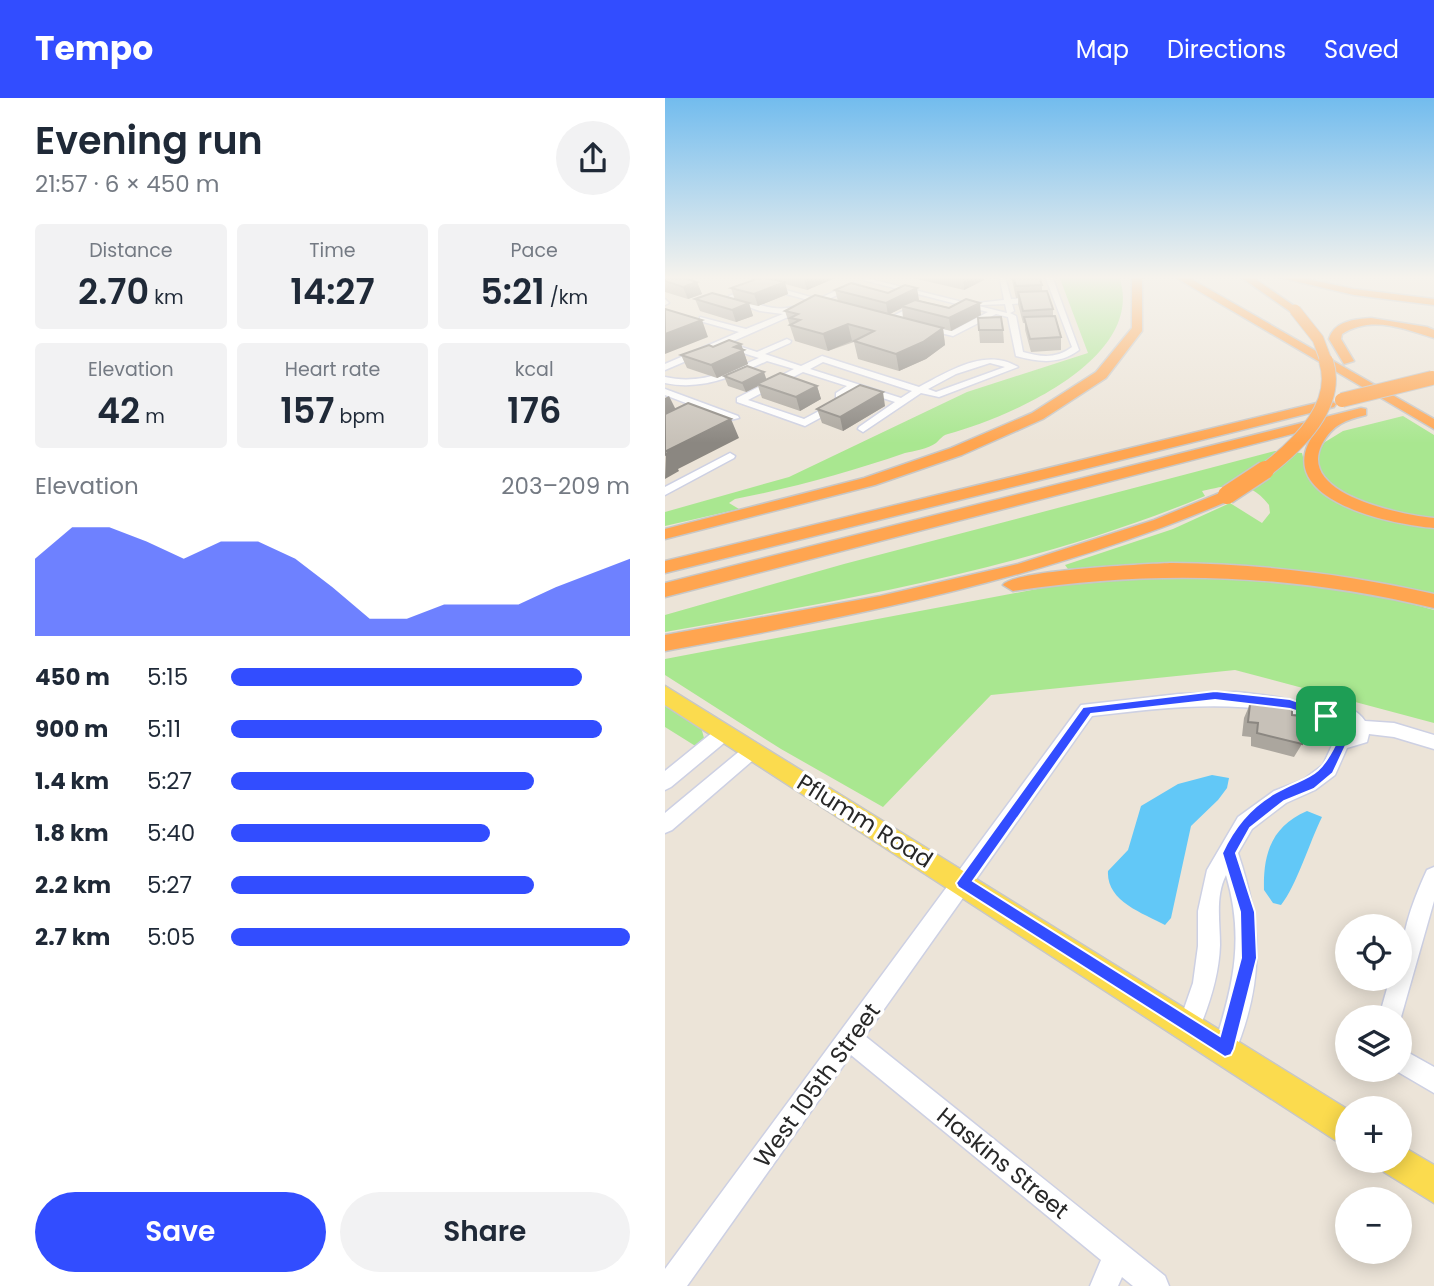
<!DOCTYPE html>
<meta charset="utf-8">
<style>
body{margin:0;font-family:Poppins,sans-serif;background:#f2f2f3;color:#1f2937;height:100vh;display:flex;flex-direction:column;font-size:26px;white-space:nowrap}
*{box-sizing:border-box;margin:0}
p{font-size:23px;color:#747a83}
.icon{flex:none;width:38px;height:38px;fill:none;stroke:currentColor;stroke-width:2;stroke-linecap:round;stroke-linejoin:round}
.map{position:relative;flex:1;overflow:hidden}
.side{display:flex;flex-direction:column;background:#fff;width:665px}
.side>*{flex:none}
.tools{position:absolute;left:670px;top:816px;display:grid;gap:14px}
.tools a{display:grid;place-items:center;width:77px;height:77px;border-radius:50%;background:#fff;box-shadow:0 4px 18px #0003;font-size:35px}
.pin{position:absolute;display:grid;place-items:center;width:60px;height:60px;color:#fff;margin:-30px;border-radius:14px;box-shadow:0 4px 10px #0006}
.round{display:grid;place-items:center;flex:none;width:74px;height:74px;border-radius:37px;background:#f2f2f3}
.summary{display:flex;align-items:center;justify-content:space-between;height:119px;padding:0 35px}
h1{font-size:38px;font-weight:600;line-height:52px}
.figures{display:grid;grid-template-columns:repeat(3,1fr);gap:10px;height:119px;padding:7px 35px}
.figures div{display:grid;align-content:center;border-radius:7px;background:#f2f2f3;text-align:center}
.figures b{font-size:35px;font-weight:600}
.figures small{font-size:19px;font-weight:400}
.figures p{font-size:19px}
.chart{height:196px;padding:14px 35px}
.chart p{display:flex;justify-content:space-between}
.chart svg{width:100%;height:126px;margin-top:7px;fill:#324dff;opacity:.7}
.cta{display:flex;gap:14px;margin-top:auto;padding:14px 35px}
.cta a{flex:1;height:80px;border-radius:42px;background:#324dff;color:#fff;font-size:28px;font-weight:600;line-height:80px;text-align:center}
.cta a+a{background:#f2f2f3;color:#1f2937}
ul{padding:0 35px;list-style:none;font-size:23px}
li{display:grid;grid-template-columns:112px 84px 1fr;align-items:center;height:52px}
li i{height:18px;border-radius:9px;background:#324dff}
header{display:flex;align-items:center;gap:42px;box-sizing:border-box;height:98px;padding:0 35px;background:#324dff;color:#fff}
header strong{font-size:33px}
nav{display:flex;gap:38px;margin-inline-start:auto;font-size:24px}
main{display:flex;flex:1;min-height:0}
.map>svg:first-child{display:block}
.green{fill:#a9e790}
.water{fill:#62c8f7}
.lines{fill:none;stroke-linecap:round;stroke-linejoin:round}
.minor-casing{stroke:#cdd0e3;stroke-width:3}
.major-casing{stroke:#c7c7c7;stroke-width:3}
.highway-casing{stroke:#c7c7c7;stroke-width:3}
.minor{fill:#fff;fill-rule:evenodd}
.major{fill:#fbdb4e;fill-rule:evenodd}
.highway{fill:#ffa550;fill-rule:evenodd}
.highway-bridge-far2-casing{stroke:#c7c7c7;stroke-width:13;stroke-linecap:butt}
.highway-bridge-far1-casing{stroke:#c7c7c7;stroke-width:16;stroke-linecap:butt}
.highway-bridge-casing{stroke:#c7c7c7;stroke-width:21;stroke-linecap:butt}
.highway-bridge-far2{stroke:#ffa550;stroke-width:11}
.highway-bridge-far1{stroke:#ffa550;stroke-width:14}
.highway-bridge{stroke:#ffa550;stroke-width:18}
.wall{fill:#aba69e;fill-rule:evenodd}
.shaded-wall{fill:#8b8781}
.building{fill:#c7c1b8;stroke:#8b8781;stroke-width:2}
.route{fill:#324dff;stroke:#fff;stroke-width:2;fill-rule:evenodd}
.labels{text-anchor:middle;dominant-baseline:central;stroke-width:7;stroke-linejoin:round;paint-order:stroke}
.near-street-label{font-size:23px;fill:#282828;stroke:#fff}
</style>
<header>
<strong>Tempo</strong>
<nav><a>Map</a><a>Directions</a><a>Saved</a></nav>
</header>
<main>
<section class="side">
<div class="summary"><div><h1>Evening run</h1><p>21:57 · 6 × 450 m</p></div><a class="round"><svg class="icon" aria-label="share" viewBox="0 0 24 24"><path d="M12 15V3M7 8l5-5 5 5M5 13v7h14v-7"/></svg></a></div>
<div class="figures">
<div><p>Distance</p><b>2.70<small> km</small></b></div>
<div><p>Time</p><b>14:27</b></div>
<div><p>Pace</p><b>5:21<small> /km</small></b></div>
</div>
<div class="figures">
<div><p>Elevation</p><b>42<small> m</small></b></div>
<div><p>Heart rate</p><b>157<small> bpm</small></b></div>
<div><p>kcal</p><b>176</b></div>
</div>
<div class="chart"><p><span>Elevation</span>203–209 m</p>
<svg viewBox="0 0 160 44" preserveAspectRatio="none"><path d="M0 44V17L10 6L20 6L30 11L40 17L50 11L60 11L70 17L80 27L90 38L100 38L110 33L120 33L130 33L140 27L150 22L160 17V44z"/></svg>
</div>
<ul>
<li><b>450 m</b>5:15<i style="width:88%"></i></li>
<li><b>900 m</b>5:11<i style="width:93%"></i></li>
<li><b>1.4 km</b>5:27<i style="width:76%"></i></li>
<li><b>1.8 km</b>5:40<i style="width:65%"></i></li>
<li><b>2.2 km</b>5:27<i style="width:76%"></i></li>
<li><b>2.7 km</b>5:05<i style="width:100%"></i></li>
</ul>
<div class="cta"><a>Save</a><a>Share</a></div>
</section>
<div class="map">
<svg width="769" height="1188" viewBox="0 0 769 1188">
<rect width="100%" height="100%" fill="#ece4d8"/>
<!-- green -->
<path class="green" d="M394 178H454C483 261 342 320 283 336 276 338 275 342 271 345 263 351 249 353 240 355 185 374 127 390 70 401L64 405 74 411 0 428V414L124 379 302 294 423 255Z
M738 318 769 337V421C728 416 676 408 653 370L654 351 660 344 678 333Z
M610 353 637 355C647 407 724 424 769 430V497C648 467 527 459 403 471L400 467 508 431 565 405 597 425 605 415 604 407C584 381 565 387 537 393L540 398C367 470 184 501 0 534V517L179 466Z
M471 480C572 478 672 484 769 512V625L570 572 326 597 218 709 116 651 0 577V561L21 557 388 488Z
M0 605 36 629 39 640 32 649 0 629Z"/>
<!-- water -->
<path class="water" d="M547 677 564 680 562 690 553 702 526 728 506 820 500 827C477 815 441 803 443 773L463 752 476 708 513 686Z
M642 713 657 719C645 743 631 789 616 807L608 805 599 792C598 755 607 728 642 713Z"/>
<g class="lines">
<!-- minor casing -->
<g class="minor-casing">
<path id="minor" d="M326 178 340 179 346 201 377 200 374 204 347 206 349 213 345 215 351 218 358 254C376 259 391 261 407 249L380 178H387L414 252C394 267 374 264 351 258L343 219 331 216 288 238 226 223V219L256 204 259 208 236 220 287 233 323 214 198 182 201 180 342 215 340 206 316 207 312 205 339 202 335 181Z
M188 185 195 187 64 245 92 254 122 241 126 243 125 245 100 256 136 268 157 258 254 289C284 273 321 249 353 269L274 299 256 295 198 334 193 331 194 329 230 304 190 291 181 296 179 307 140 328 72 304V300L129 271 102 263C69 278 37 293 0 285V279C34 287 63 274 94 260L56 248 0 272V266L74 234 35 223V219L81 231 118 216 95 213 64 202V198L99 186 153 201ZM99 190 147 203C117 216 103 210 74 200ZM158 264 247 293 236 300 145 271ZM325 265 340 269 271 294 263 291 291 276ZM138 274 182 288 171 295V304L139 321 83 302Z
M0 201 4 205 0 207Z
M0 291 73 318 74 320 65 322 0 297Z
M65 355 70 358 69 360 0 397V389Z
M571 594C591 596 611 598 630 603 639 605 648 609 657 610 673 612 687 604 700 623L729 625 769 637V651L729 639 704 636 702 644 682 650 670 677 650 692 621 705 587 731 573 755C598 829 599 886 568 959L560 963 552 959 548 951C568 890 580 841 561 777 550 798 555 824 555 847 554 878 544 908 532 936L524 939 516 936 513 928 528 885 533 848V813L542 772 573 719 609 693 638 682 658 667 668 645C659 641 655 636 651 627L653 622C577 600 504 609 427 618L200 938 500 1178 504 1188H468L457 1179 453 1188H425L436 1162 186 957 22 1188H0V1171L416 607 514 596ZM670 621C679 622 687 625 688 635L684 637 672 632 668 626Z
M59 628 65 630 67 635 65 640 6 689 0 692V673L53 630Z
M88 645 94 647 96 652 94 657 7 732 0 735V715L82 647Z
M769 769V803L736 919 735 922V919H714L725 880H735C735 839 745 809 762 772Z
M735 950 769 969V995L728 971H735Z"/>
</g>
<!-- major casing -->
<g class="major-casing">
<path id="major" d="M0 588 682 1011V1046L670 1042 0 607Z
M735 1047 769 1067V1105L719 1074 714 1062H735Z"/>
</g>
<!-- highway casing -->
<g class="highway-casing">
<path id="highway" d="M467 178H477V233L441 280 378 321 297 357 210 387 0 441V431L199 380 286 350 367 315 431 274 467 230Z
M508 178H521L769 321V331Z
M574 178H586L635 212 626 214Z
M608 178H628L689 191 769 201V207L689 197Z
M706 220 762 229 769 232V240C739 231 707 217 677 236L676 241 689 263 679 266 664 241C669 223 690 221 706 220Z
M664 302 671 306 669 309 0 475V463Z
M696 310 701 311V317C681 322 668 326 657 346 631 397 738 417 769 420V430C721 426 597 399 654 329L0 499V485Z
M562 392 568 393V401C382 481 198 516 0 553V537L215 498 353 466 489 422Z
M507 465C596 466 682 476 769 496V510C625 476 494 471 348 493L338 487C348 472 482 466 507 465Z"/>
</g>
<!-- minor -->
<use href="#minor" class="minor"/>
<!-- major -->
<use href="#major" class="major"/>
<!-- highway -->
<use href="#highway" class="highway"/>
<!-- highway-bridge-far2 casing -->
<g class="highway-bridge-far2-casing">
<path id="highway-bridge-far2" d="M630 212 653 241 662 265"/>
</g>
<!-- highway-bridge-far1 casing -->
<g class="highway-bridge-far1-casing">
<path id="highway-bridge-far1" d="M677 302 767 280
M598 374C630 350 676 309 661 263"/>
</g>
<!-- highway-bridge casing -->
<g class="highway-bridge-casing">
<path id="highway-bridge" d="M562 397 600 372"/>
</g>
<!-- highway-bridge-far2 -->
<use href="#highway-bridge-far2" class="highway-bridge-far2"/>
<!-- highway-bridge-far1 -->
<use href="#highway-bridge-far1" class="highway-bridge-far1"/>
<!-- highway-bridge -->
<use href="#highway-bridge" class="highway-bridge"/>
</g>
<!-- wall -->
<path class="wall" d="M0 178 32 184 37 196 23 201 0 194Z
M110 178H175L142 192 120 186 123 196 93 208 84 206 88 218 71 224 35 213 30 201 70 202 66 190 112 182Z
M239 178H318L319 182 299 192Z
M346 178H374L377 187V193L388 211V218L396 239V252L366 254 360 232V225H358L353 206V200H351Z
M170 192 254 202H253L316 217 286 233 278 231 280 247 261 261 234 273 193 261 189 244 163 253 130 243 120 213 173 203ZM237 210 238 220 224 216Z
M313 220 338 232 339 245H315Z
M76 246 83 266 52 280 22 270 16 257 48 249Z
M59 278 102 281 152 288 156 301 135 313 97 300 93 288 81 294 63 288Z
M220 308 178 333 157 325 152 311Z
M585 606 627 617 637 646 629 659 586 648V639L577 638 579 620Z"/>
<!-- shaded-wall -->
<path class="shaded-wall" d="M138 178H175L142 192Z
M298 178H318L319 182 299 192Z
M32 184 37 196 23 201 18 189Z
M120 184 123 196 93 208 89 196Z
M252 190 254 202 239 209 236 208 237 210 223 217 221 205Z
M84 205 88 218 71 224 67 212Z
M315 205 316 217 286 233 284 220Z
M37 222 43 239 0 256V236Z
M183 226 187 243 163 253 158 236Z
M278 230 280 247 261 261 234 273 231 256Z
M76 246 83 266 52 280 46 267 69 249Z
M99 274 102 283 92 286 93 288 81 294 77 285Z
M152 288 156 301 135 313 131 299Z
M218 294 220 308 178 333 175 319Z
M4 298 13 316 0 322V300Z
M66 321 74 340 13 371 14 373 0 381 1 353Z"/>
<!-- building -->
<path class="building" d="M0 178H12L32 184 18 189 0 183Z
M348 178H374L377 187 351 188Z
M97 179 120 184 89 196 66 190Z
M186 185 223 195 240 187 252 190 221 205 170 192Z
M382 193 388 211 358 213 353 194Z
M47 195 84 205 67 212 30 201Z
M150 197 278 230 258 244 231 256 189 243 209 233 183 226 158 236 125 227 135 222 125 220 133 216 120 213Z
M301 201 315 205 284 220 236 208 250 202 284 210Z
M0 211 37 222 0 236Z
M390 218 396 239 365 241 359 219Z
M336 219 338 232H314L313 220Z
M64 242 76 246 69 249 79 252 46 267 16 257 44 247 48 249Z
M82 268 99 274 77 285 59 278Z
M115 275 152 288 131 299 92 286Z
M195 287 218 294 175 319 152 311Z
M23 305 66 321 1 353 4 354 0 357V316Z
M585 606 627 610V617L637 618V646L592 635 593 625 583 624Z"/>
<!-- sky -->
<linearGradient id="sky" x2="0" y2="1"><stop stop-color="#72bcee"/><stop offset="0.52" stop-color="#f6f3ed"/><stop offset="1" stop-color="#f6f3ed" stop-opacity="0"/></linearGradient>
<rect width="769" height="345" fill="url(#sky)"/>
<!-- route -->
<path class="route" d="M550 593 625 601 665 615 667 630 683 643 668 675 649 691 619 703 585 730 571 755 590 814 592 860 569 951 566 957 560 959 293 789 291 785 418 609ZM550 602 625 611 655 621 657 636 671 645C652 684 643 676 610 695 585 709 569 729 557 755L575 814 576 860 555 938 308 783 426 616Z"/>
<g class="labels">
<!-- near-street labels -->
<g class="near-street-label">
<text transform="translate(200 723) rotate(32)">Pflumm Road</text>
<text transform="translate(152 987) rotate(-54)">West 105th Street</text>
<text transform="translate(338 1065) rotate(39)">Haskins Street</text>
</g>
</g>
</svg>
<div class="tools">
<a><svg class="icon" aria-label="locate" viewBox="0 0 24 24"><circle cx="12" cy="12" r="6"/><path d="M12 2v4M12 18v4M2 12h4M18 12h4"/></svg></a>
<a><svg class="icon" aria-label="layers" viewBox="0 0 24 24"><path d="M12 4l9 5-9 5-9-5zM3 14l9 5 9-5"/></svg></a>
<a>+</a>
<a>−</a>
</div>
<div class="pin" style="left:661px;top:618px;background:#1e9e55"><svg class="icon" aria-label="arrive" viewBox="0 0 24 24"><path d="M6 21V4h12l-3 4 3 4H6"/></svg></div>
</div>
</main>
